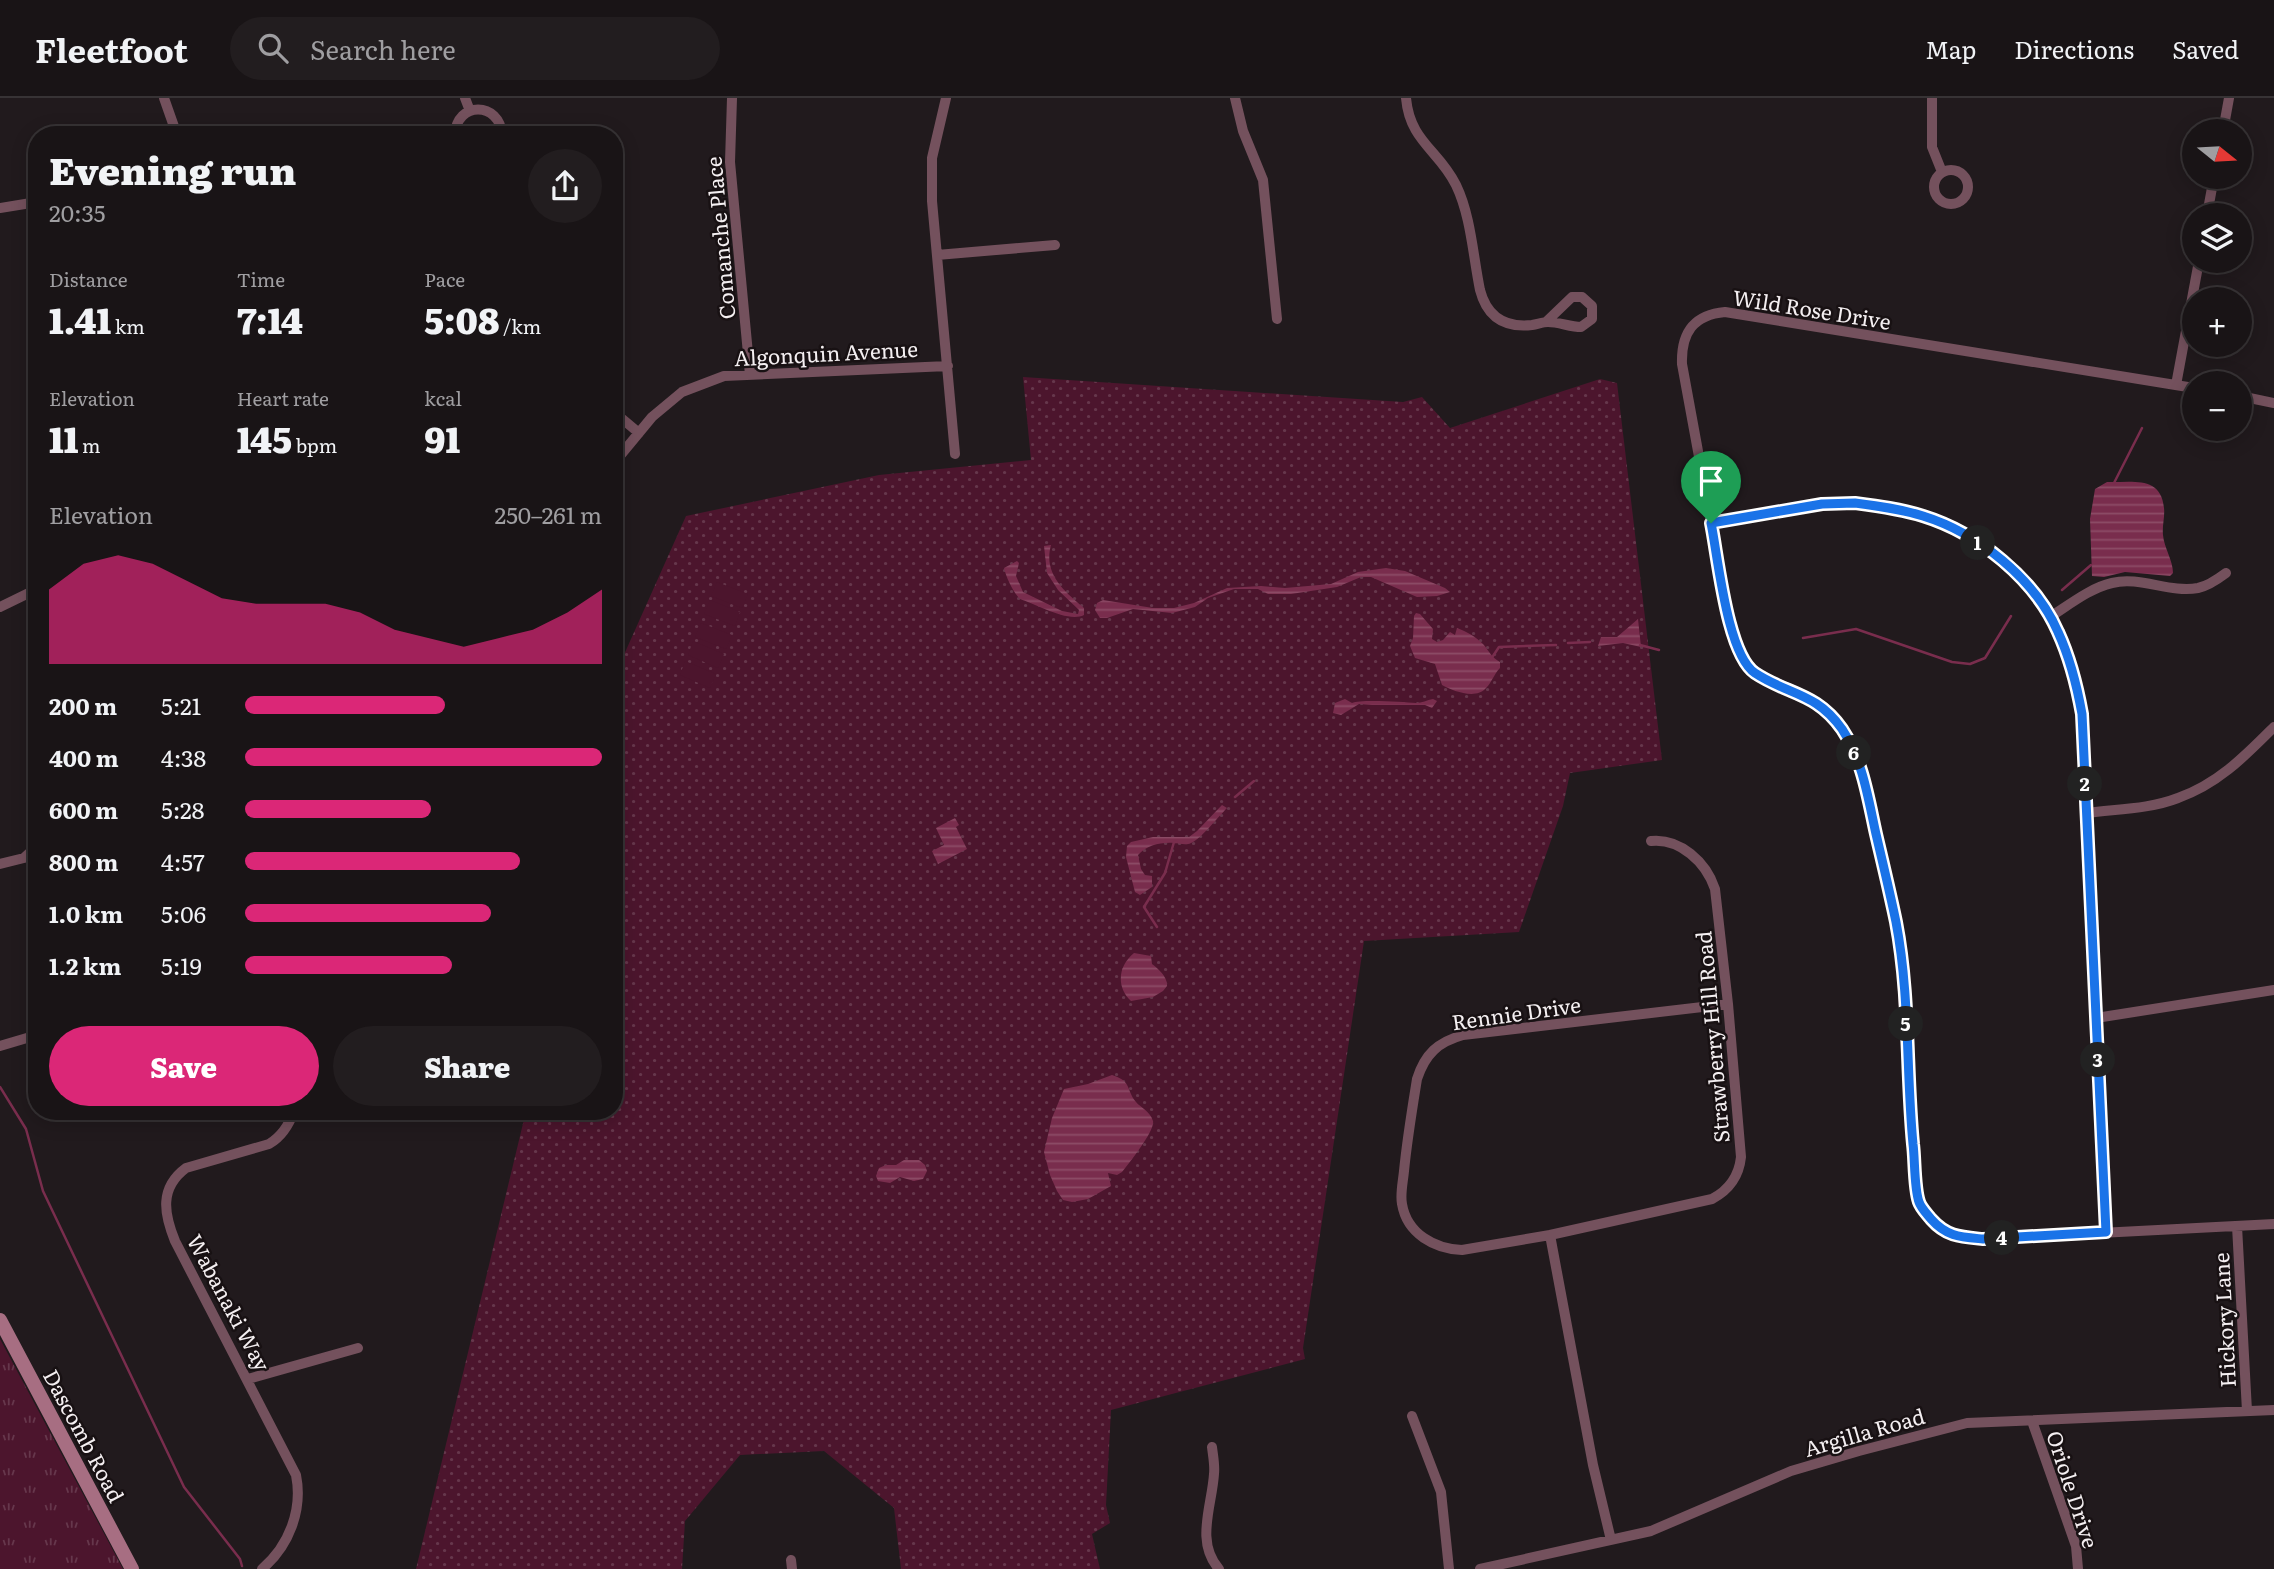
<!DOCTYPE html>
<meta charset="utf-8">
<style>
body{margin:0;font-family:Literata,serif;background:#221d1f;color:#f1f3f6;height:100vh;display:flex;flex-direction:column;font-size:26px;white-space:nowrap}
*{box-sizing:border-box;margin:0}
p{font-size:23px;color:#9f9ea1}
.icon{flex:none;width:38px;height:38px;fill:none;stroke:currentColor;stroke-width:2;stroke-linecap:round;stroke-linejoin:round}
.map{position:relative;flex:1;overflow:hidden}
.panel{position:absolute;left:28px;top:28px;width:595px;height:994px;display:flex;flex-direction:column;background:#191416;border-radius:28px;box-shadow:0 4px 18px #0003,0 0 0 2px #373335}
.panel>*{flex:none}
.needle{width:46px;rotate:108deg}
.controls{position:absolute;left:2182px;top:21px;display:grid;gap:14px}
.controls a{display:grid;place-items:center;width:70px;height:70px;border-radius:50%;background:#191416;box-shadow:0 4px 18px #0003,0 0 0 2px #373335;font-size:35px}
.pin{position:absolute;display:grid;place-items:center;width:60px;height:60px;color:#fff;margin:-72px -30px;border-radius:50% 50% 50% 0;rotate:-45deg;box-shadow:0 0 7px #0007}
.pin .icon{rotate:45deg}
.km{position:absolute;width:35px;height:35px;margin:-18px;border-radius:50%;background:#222;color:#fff;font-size:19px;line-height:35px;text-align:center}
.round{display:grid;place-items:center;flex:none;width:74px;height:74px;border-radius:37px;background:#221d1f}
.summary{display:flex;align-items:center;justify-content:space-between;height:119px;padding:0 21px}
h1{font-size:38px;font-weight:800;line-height:52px}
.stats{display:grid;grid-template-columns:repeat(3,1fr);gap:10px;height:119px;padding:7px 21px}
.stats div{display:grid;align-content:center}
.stats b{font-size:35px;font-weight:800}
.stats small{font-size:19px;font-weight:400}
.stats p{font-size:19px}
.chart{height:196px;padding:14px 21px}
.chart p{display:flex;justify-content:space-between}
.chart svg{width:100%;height:126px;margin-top:7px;fill:#db2777;opacity:.7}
.cta{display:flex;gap:14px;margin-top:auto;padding:14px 21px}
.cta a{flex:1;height:80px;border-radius:42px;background:#db2777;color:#fff;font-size:28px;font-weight:800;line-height:80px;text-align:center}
.cta a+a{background:#221d1f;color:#f1f3f6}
ul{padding:0 21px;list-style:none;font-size:23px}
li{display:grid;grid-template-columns:112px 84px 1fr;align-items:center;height:52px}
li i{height:18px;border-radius:9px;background:#db2777}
header{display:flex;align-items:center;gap:42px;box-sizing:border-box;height:98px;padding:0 35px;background:#191416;border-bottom:2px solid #373335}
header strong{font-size:33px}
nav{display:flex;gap:38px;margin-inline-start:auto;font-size:24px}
.search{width:490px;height:63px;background:#221d1f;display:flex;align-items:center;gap:18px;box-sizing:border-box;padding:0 24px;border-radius:38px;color:#9f9ea1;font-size:26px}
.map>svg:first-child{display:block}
.grass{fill:url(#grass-dots)}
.park{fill:url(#park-tufts)}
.garden{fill:#4c152d}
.water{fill:url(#water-rules)}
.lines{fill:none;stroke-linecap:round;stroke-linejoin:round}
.stream{stroke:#792d4d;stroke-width:2.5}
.minor{stroke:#74515d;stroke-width:10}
.secondary{stroke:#a76e82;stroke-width:14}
.route-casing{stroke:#fff;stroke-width:14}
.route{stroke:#1a73e8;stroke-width:9}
.labels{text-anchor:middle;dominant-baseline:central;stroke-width:5;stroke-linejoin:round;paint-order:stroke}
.street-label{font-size:21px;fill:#f4eff1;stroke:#181113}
</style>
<header>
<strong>Fleetfoot</strong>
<div class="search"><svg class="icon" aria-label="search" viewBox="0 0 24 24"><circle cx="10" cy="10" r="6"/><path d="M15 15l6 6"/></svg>Search here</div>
<nav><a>Map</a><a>Directions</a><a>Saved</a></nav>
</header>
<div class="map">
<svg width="2274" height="1471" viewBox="0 0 2274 1471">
<defs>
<pattern id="grass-dots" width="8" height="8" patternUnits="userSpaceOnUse" patternTransform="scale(1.75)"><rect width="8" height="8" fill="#4c152d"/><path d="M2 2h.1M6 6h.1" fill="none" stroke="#66374c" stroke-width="1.8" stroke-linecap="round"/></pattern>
<pattern id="park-tufts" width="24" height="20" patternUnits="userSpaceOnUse" patternTransform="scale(1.75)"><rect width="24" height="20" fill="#4c152d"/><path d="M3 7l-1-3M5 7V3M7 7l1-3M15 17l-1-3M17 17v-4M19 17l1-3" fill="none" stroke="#66374c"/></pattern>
<pattern id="water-rules" width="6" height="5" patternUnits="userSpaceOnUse" patternTransform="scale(1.75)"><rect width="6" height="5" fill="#792d4d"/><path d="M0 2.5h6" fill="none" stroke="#8d4c67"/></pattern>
</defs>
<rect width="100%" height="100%" fill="#211a1d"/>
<!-- grass -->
<path class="grass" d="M1023 279 1403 304 1422 299 1450 330 1600 281 1617 285 1662 662 1570 675 1563 708 1519 834 1364 843 1303 1250 1305 1261 1111 1312 1106 1407 1110 1425 1092 1436 1100 1471H901L894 1410 824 1353 740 1357 685 1423 682 1471H416L526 1013H614V639L623 606 614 598V579L686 418 879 377 1031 362Z"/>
<!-- park -->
<path class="park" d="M0 1241 123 1471H0Z"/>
<!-- garden -->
<path class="garden" d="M717 484 748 496 742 510 711 498Z
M710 502 740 514 735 528 704 516Z
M701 525 732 537 726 551 695 539Z
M693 543 724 556 718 570 688 557Z
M685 563 716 576 710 590 680 577Z"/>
<!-- water -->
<path class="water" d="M2107 384C2131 385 2161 377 2164 410 2165 419 2162 428 2163 437 2164 450 2173 462 2173 475L2170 478 2125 474 2104 479 2092 478 2090 421 2095 391Z
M1051 447C1043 476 1064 493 1084 510V517C1068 525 1036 506 1020 501 1013 494 1006 479 1004 470L1017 463 1019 465 1016 478 1023 494 1062 513 1078 516 1079 512 1058 492 1047 475 1044 448Z
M1386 470 1405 473 1445 490 1450 494 1437 498 1417 499 1371 479H1361L1337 489 1291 496H1268L1258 491H1234L1208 500 1195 509 1172 515 1133 511 1107 520H1100L1095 512 1097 505 1103 502 1153 510H1174L1194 505 1227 490 1261 488 1285 490 1331 486 1358 474Z
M1416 515 1420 516 1433 531 1432 541 1437 544 1443 542 1450 534 1455 537 1457 530C1467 534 1475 538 1483 546 1489 553 1492 560 1500 564V570C1494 576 1492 584 1486 590 1476 602 1453 593 1442 587L1435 566 1415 560 1410 548 1413 540 1414 518Z
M1638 521 1641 549 1623 545 1598 548 1601 539H1617Z
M1345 601 1352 605C1361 601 1403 604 1416 605 1422 605 1427 602 1433 601L1437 603 1432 610 1425 607H1372L1359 606 1341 617 1333 615 1335 605Z
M1222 707 1227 710C1218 719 1202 740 1191 745 1185 748 1180 745 1174 745 1161 744 1147 747 1138 757L1141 771 1145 777 1152 778V789L1140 797 1135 794 1126 759 1127 748 1131 744 1153 739H1189L1197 733Z
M955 720 959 727 956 729 967 751 938 766 932 753 944 747 936 730Z
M1134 855 1151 858 1152 866C1159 871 1168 880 1167 888L1163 893 1153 899 1131 903C1116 889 1118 868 1134 855Z
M1112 977C1132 983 1126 992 1136 1004 1141 1010 1150 1013 1153 1023 1155 1033 1129 1065 1122 1074L1117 1077 1108 1075 1111 1088 1088 1101 1072 1104 1063 1102 1057 1093 1050 1077 1044 1054 1052 1020 1064 991 1088 986Z
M904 1062H919L925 1067 927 1073 923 1081 914 1083 900 1079 890 1085 878 1083 876 1078 879 1070 886 1067H896Z"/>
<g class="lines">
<!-- stream -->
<path class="stream" d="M2114 385 2142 330
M2062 492 2091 467
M1803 540 1856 531 1952 564 1970 566 1985 560 2011 518
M1568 545 1590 544
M1640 547 1659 552
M1491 561 1499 549 1556 547
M1235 699 1254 683
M1157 829 1144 809 1165 775 1174 744H1176
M0 989 26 1031 43 1093 184 1389 240 1461 242 1468"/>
<!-- minor -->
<path class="minor" d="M164 0 177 37
M465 0 470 13
M732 0 730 64 750 277
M946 0 932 60V103L955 356
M1235 0 1243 33 1263 82 1277 221
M1406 0C1410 44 1439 52 1456 87 1471 118 1473 158 1480 192 1487 219 1505 230 1532 227 1538 226 1543 224 1548 224 1559 224 1570 229 1581 229L1592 221V208L1582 199H1572L1547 223
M1932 0V49L1942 74
M2223 33 2229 0
M455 37C456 3 500 3 502 37
M1934 89a17 17 0 1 1 34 0a17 17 0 1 1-34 0Z
M0 110 37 104
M2207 117 2214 79
M937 157 1055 147
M2176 287 2199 163
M2194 290 1725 214C1693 217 1681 235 1682 266L1729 522 1736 548 1746 567 1759 577 1806 598 1828 613 1843 633 1861 670 1896 825 1901 859 1910 1015 1919 1103C1938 1134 1948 1138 1983 1141L2274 1126
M2240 298 2274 305
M614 314 639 335
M614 365 652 319 682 294 724 278 948 268
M1711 425C1758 417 1806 404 1853 405 1935 407 2019 457 2056 530 2070 556 2077 587 2082 616L2106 1134
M0 509 37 491
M2050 519C2069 507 2090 490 2112 485 2140 478 2169 495 2198 490 2208 488 2218 481 2226 475
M2087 715C2116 711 2150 711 2178 700 2218 686 2245 658 2274 629
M0 766 24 760 37 748
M2096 920 2274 892
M0 948 37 937
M2237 1128 2247 1313
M1550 1137 1462 1152C1435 1151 1407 1136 1402 1106 1400 1096 1403 1084 1404 1073 1407 1042 1412 1012 1417 981 1425 956 1438 944 1463 937L1728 906
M248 1281 358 1250
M1412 1318 1441 1394 1449 1471
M2032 1323 2076 1448 2078 1471
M1212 1349C1213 1358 1215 1367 1214 1376 1212 1408 1195 1444 1219 1471
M1611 1442 1593 1367 1550 1137 1712 1101C1729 1092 1739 1078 1741 1059L1728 906 1715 791C1706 764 1680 740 1651 743
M791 1462 792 1471
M262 1471C289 1448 303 1412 296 1377L175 1143C164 1116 159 1090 186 1070L269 1046C281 1039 289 1027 294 1013
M1480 1471 1651 1433 1791 1373 1859 1353 1967 1325 2274 1312"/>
<!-- secondary -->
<path class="secondary" d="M0 1222 132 1471"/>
</g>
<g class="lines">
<!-- route casing -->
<g class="route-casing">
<path id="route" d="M1855 405C1878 408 1901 411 1923 418 1978 435 2035 481 2058 534 2070 560 2077 588 2082 616L2106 1134 1983 1141C1961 1139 1947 1139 1931 1121 1927 1116 1921 1110 1919 1104 1914 1090 1915 1061 1913 1046 1906 972 1910 897 1896 824 1890 795 1883 766 1876 736 1868 700 1863 663 1842 631 1816 594 1788 597 1755 575 1727 556 1718 459 1711 425L1822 406Z"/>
</g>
<!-- route -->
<use href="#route" class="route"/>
</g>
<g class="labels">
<!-- street labels -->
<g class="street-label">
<text transform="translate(719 140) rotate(-95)">Comanche Place</text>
<text transform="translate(1812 210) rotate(9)">Wild Rose Drive</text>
<text transform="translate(826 254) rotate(-3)">Algonquin Avenue</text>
<text transform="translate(1516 914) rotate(-8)">Rennie Drive</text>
<text transform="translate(1711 939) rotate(-95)">Strawberry Hill Road</text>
<text transform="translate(230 1204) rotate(62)">Wabanaki Way</text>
<text transform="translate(2223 1222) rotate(-93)">Hickory Lane</text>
<text transform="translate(1864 1333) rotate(-16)">Argilla Road</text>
<text transform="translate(85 1337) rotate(62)">Dascomb Road</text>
<text transform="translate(2074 1391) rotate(72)">Oriole Drive</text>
</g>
</g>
</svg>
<div class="controls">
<a><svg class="needle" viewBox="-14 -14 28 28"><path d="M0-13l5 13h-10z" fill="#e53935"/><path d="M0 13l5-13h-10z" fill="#9f9ea1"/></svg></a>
<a><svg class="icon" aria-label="layers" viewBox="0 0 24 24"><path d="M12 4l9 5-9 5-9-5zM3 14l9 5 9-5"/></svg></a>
<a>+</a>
<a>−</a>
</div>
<div class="pin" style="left:1711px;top:425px;background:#1e9e55"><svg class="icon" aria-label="arrive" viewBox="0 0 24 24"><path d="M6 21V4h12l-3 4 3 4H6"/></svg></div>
<b class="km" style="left:1978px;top:445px">1</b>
<b class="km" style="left:2085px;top:686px">2</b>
<b class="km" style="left:2098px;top:962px">3</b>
<b class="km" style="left:2002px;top:1140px">4</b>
<b class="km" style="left:1906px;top:926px">5</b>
<b class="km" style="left:1854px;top:655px">6</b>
<section class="panel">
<div class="summary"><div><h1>Evening run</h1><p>20:35</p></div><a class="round"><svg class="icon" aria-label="share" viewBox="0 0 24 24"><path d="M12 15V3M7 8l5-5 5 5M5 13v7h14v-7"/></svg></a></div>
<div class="stats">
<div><p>Distance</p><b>1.41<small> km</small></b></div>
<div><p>Time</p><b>7:14</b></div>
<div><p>Pace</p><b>5:08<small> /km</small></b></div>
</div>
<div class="stats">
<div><p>Elevation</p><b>11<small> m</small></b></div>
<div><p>Heart rate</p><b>145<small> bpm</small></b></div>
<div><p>kcal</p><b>91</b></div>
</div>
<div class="chart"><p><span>Elevation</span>250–261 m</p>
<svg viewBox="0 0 160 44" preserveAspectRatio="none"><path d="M0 44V18L10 9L20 6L30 9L40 15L50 21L60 23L70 23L80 23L90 26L100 32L110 35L120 38L130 35L140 32L150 26L160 18V44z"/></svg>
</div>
<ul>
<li><b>200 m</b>5:21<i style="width:56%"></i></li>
<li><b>400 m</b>4:38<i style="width:100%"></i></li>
<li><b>600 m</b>5:28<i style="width:52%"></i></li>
<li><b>800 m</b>4:57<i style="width:77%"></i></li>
<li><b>1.0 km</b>5:06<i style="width:69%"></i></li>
<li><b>1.2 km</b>5:19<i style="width:58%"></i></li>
</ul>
<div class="cta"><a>Save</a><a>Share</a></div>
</section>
</div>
